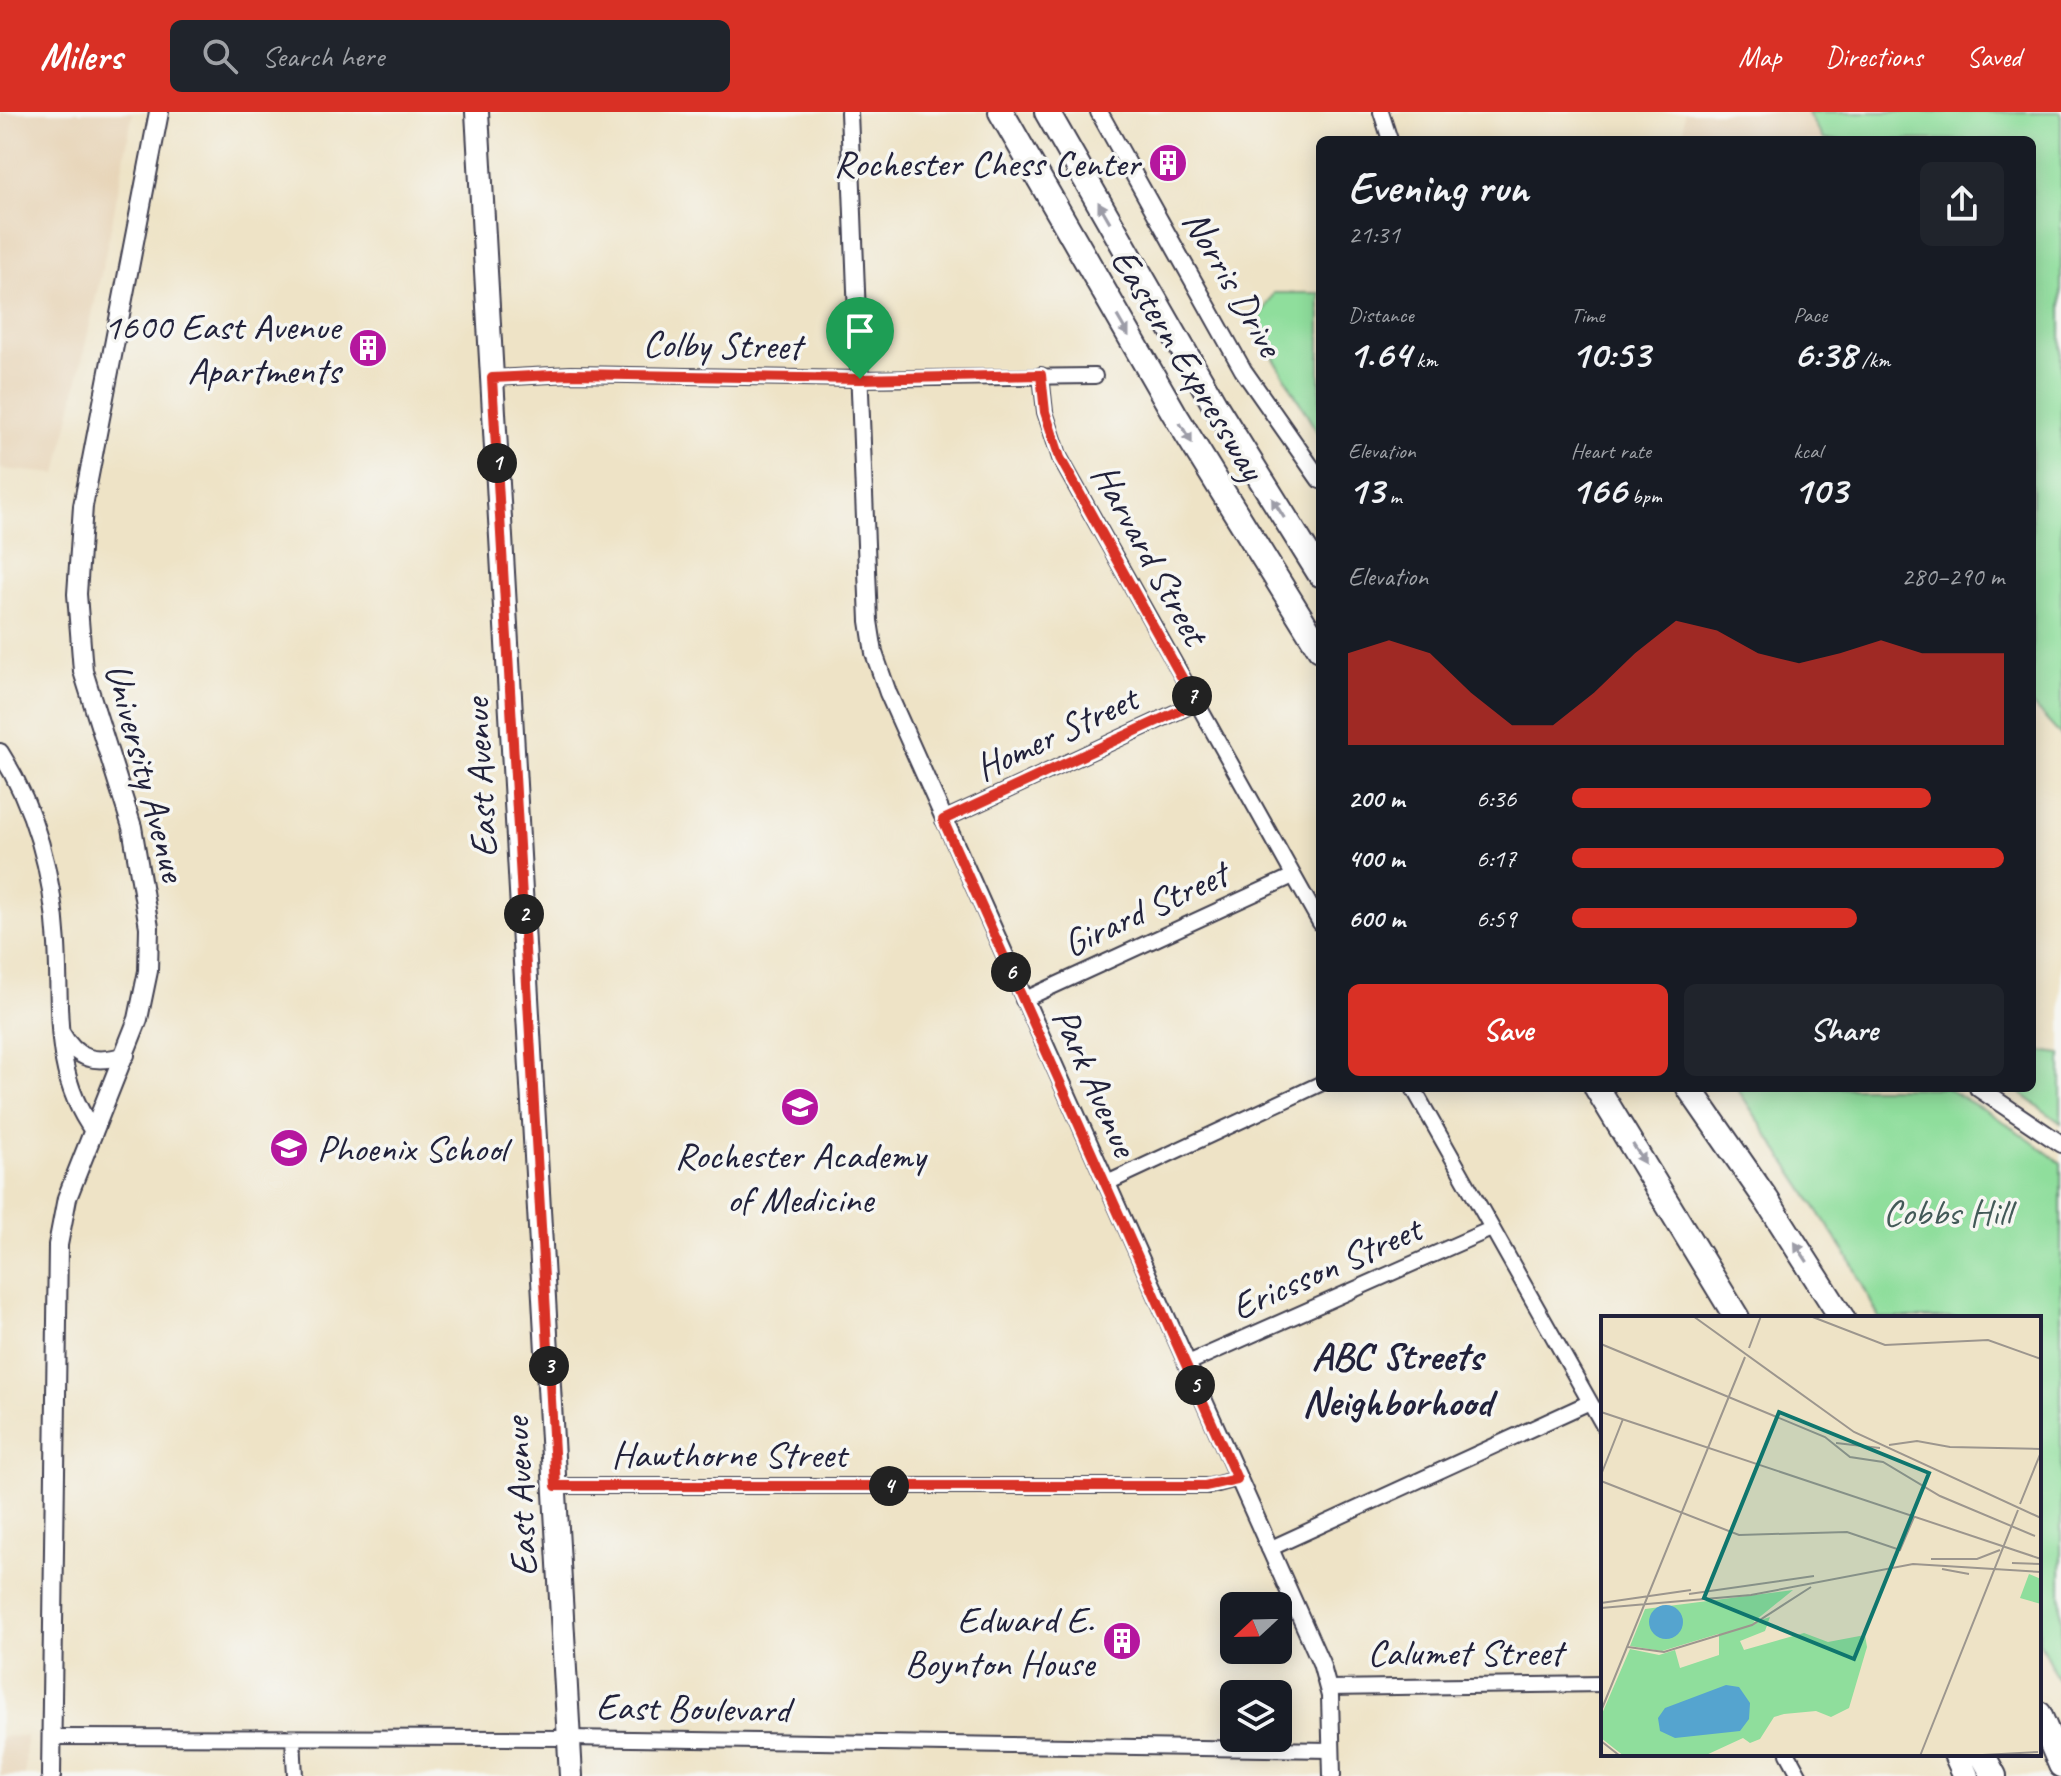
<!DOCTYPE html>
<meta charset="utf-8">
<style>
body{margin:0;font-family:Caveat,sans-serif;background:#20242c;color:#f1f3f6;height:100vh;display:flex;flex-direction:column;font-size:30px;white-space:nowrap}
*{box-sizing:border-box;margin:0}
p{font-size:26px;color:#9ea1a6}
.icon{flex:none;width:44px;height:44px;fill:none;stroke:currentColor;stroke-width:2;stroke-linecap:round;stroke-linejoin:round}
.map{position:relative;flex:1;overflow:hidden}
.sheet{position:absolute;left:1316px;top:24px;width:720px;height:956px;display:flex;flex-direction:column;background:#171b24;border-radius:12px;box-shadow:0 4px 20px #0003}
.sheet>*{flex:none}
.needle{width:52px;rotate:248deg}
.controls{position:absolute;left:1220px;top:1480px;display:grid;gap:16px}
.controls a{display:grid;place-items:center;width:72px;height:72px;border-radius:12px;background:#171b24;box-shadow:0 4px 20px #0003;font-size:40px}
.pin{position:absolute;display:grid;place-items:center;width:68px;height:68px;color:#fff;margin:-82px -34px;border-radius:50% 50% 50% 0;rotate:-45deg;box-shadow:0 0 8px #0007}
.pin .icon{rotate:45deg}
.km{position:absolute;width:40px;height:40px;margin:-20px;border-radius:50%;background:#222;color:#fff;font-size:22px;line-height:40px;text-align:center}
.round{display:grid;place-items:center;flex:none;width:84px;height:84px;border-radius:12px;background:#20242c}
.head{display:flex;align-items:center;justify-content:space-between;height:136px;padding:0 32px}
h1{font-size:44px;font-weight:700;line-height:60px}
.stats{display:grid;grid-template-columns:repeat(3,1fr);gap:12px;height:136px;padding:8px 32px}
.stats div{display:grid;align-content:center}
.stats b{font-size:40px;font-weight:700}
.stats small{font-size:22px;font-weight:400}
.stats p{font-size:22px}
.chart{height:224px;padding:16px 32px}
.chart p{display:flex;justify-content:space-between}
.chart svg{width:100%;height:144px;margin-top:8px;fill:#d93025;opacity:.7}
.button{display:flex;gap:16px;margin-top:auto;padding:16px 32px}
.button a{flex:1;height:92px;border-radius:12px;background:#d93025;color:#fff;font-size:32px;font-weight:700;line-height:92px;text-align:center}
.button a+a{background:#20242c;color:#f1f3f6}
ul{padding:0 32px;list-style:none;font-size:26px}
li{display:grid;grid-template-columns:128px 96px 1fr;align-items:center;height:60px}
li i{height:20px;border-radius:10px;background:#d93025}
header{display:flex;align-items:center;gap:48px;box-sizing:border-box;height:112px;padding:0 40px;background:#d93025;color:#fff}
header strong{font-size:38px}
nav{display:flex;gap:44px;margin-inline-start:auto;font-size:28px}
.search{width:560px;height:72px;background:#20242c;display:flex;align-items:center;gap:20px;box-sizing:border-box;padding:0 28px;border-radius:12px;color:#9ea1a6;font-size:30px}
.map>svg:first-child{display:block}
.built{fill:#e7d4b7}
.park{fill:#8fde9c;stroke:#58806c;stroke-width:2}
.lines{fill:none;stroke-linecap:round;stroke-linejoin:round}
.minor-casing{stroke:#413f50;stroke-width:18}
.tertiary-casing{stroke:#413f50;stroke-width:20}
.secondary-casing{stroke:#413f50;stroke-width:22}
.primary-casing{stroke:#413f50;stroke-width:26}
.motorway-casing{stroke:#413f50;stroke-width:28}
.minor{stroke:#fff;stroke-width:14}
.tertiary{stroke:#fff;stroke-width:16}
.secondary{stroke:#fff;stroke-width:18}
.primary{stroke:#fff;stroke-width:22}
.motorway{stroke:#fff;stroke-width:24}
.oneway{fill:#9c9ca7}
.route-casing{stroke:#fff;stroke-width:16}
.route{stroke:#d93025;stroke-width:10}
.labels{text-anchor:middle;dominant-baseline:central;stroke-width:7;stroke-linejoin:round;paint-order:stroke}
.poi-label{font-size:38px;fill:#22223b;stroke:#f6f6f2;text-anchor:end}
.street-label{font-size:38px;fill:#22223b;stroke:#f6f6f2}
.park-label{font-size:38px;fill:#435a58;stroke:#f6f6f2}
.neighbourhood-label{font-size:40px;font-weight:bold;fill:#22223b;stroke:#f6f6f2}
.inset-road{fill:none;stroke:#9c968e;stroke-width:2}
.view{fill:#0f766e;fill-opacity:0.15;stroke:#0f766e;stroke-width:4}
.inset-edge{fill:none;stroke:#22223b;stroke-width:4}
</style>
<header>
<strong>Milers</strong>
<div class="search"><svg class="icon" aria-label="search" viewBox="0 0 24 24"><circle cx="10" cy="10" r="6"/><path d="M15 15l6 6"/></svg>Search here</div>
<nav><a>Map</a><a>Directions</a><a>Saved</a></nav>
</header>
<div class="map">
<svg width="2061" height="1664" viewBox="0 0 2061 1664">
<rect width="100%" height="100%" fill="#f6f6f2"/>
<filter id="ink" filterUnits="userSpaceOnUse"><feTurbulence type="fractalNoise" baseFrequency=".0125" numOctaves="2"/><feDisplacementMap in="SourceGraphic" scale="16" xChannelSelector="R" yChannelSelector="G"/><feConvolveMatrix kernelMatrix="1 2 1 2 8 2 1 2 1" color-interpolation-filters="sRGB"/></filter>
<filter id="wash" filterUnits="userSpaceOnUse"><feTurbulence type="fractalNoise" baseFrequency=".006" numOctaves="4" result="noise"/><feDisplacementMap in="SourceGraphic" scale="32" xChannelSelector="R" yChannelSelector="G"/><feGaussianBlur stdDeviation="1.8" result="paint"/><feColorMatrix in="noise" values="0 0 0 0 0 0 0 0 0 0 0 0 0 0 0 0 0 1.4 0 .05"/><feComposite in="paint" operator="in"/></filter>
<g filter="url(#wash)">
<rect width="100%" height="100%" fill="#eee3c6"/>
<!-- built -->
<path class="built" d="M0 0H133L110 121 57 362 0 357Z
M1684 0H1807L1824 28H1684Z
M26 1624 25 1664H0V1625Z"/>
<!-- park -->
<path class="park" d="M1807 0H2061V624L2032 592V28H1824Z
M1274 181H1320V325L1255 214Z
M2032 938 2061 942V1011L2013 976H2032Z
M1737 976H1946L2006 1011 2061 1051V1574L2039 1529V1206H1879L1849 1146Z"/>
</g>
<g filter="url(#ink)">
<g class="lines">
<!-- minor casing -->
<g class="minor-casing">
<path id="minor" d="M1381 0 1390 28
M1041 263 1045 300 1060 346 1320 811
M492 266 571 262 860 267 1095 264
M943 708 1196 591
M1023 888 1293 764
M1413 976 1603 1313
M1105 1072 1320 972
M1186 1252 1491 1117
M556 1374H1210L1237 1367
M1269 1437 1590 1290
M1328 1576 1603 1572
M53 1625 569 1626 1332 1638
M293 1626 295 1664
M1788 1642 1800 1664"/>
</g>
<!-- tertiary casing -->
<g class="tertiary-casing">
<path id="tertiary" d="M849 0 869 509 874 541 888 581 1321 1551 1330 1584 1332 1664
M1099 0 1243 258 1320 368
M0 640C36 697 53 765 57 832 61 899 52 963 94 1020
M61 920C77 949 96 952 126 943
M1978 976 2061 1032"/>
</g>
<!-- secondary casing -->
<g class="secondary-casing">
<path id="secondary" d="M51 1664 58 1133 67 1086 138 907 148 859 149 815 132 715 83 559 77 482 83 394 159 0"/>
</g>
<!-- primary casing -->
<g class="primary-casing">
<path id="primary" d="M477 0 571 1664"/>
</g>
<!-- motorway casing -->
<g class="motorway-casing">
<path id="motorway" d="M1001 0 1174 301 1320 537
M1047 0 1216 295 1320 462
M1597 976 1737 1206
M1689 976 1766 1087 1842 1206
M2039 1602 2061 1653
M1956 1642 1966 1664
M1982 1642 1994 1664"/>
</g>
<!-- minor -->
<use href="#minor" class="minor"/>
<!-- tertiary -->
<use href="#tertiary" class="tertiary"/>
<!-- secondary -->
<use href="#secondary" class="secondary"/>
<!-- primary -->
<use href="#primary" class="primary"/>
<!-- motorway -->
<use href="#motorway" class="motorway"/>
</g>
<!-- one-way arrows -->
<defs><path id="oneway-solid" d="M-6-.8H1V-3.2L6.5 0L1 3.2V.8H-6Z" transform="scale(2)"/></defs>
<g class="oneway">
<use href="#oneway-solid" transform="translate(1104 100) rotate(-120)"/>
<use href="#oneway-solid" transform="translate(1123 214) rotate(60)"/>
<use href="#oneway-solid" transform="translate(1186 321) rotate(59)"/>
<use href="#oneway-solid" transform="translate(1278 396) rotate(-122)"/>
<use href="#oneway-solid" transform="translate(1639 1042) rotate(58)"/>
<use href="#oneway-solid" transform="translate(1801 1140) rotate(-123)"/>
</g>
</g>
<g class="lines" filter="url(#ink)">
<!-- route casing -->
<g class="route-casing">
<path id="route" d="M571 262 860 267 1041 263 1045 300 1060 346 1196 591 943 708 1237 1367 1205 1374H556L492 266Z"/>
</g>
<!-- route -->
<use href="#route" class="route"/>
</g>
<!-- icons -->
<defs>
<g id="building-disc" transform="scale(2)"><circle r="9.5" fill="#b5179e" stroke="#f6f6f2"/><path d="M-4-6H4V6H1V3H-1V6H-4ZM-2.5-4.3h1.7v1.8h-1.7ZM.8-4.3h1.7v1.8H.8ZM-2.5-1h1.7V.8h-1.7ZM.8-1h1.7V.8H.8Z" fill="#fff"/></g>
<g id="school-disc" transform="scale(2)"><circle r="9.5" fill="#b5179e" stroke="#f6f6f2"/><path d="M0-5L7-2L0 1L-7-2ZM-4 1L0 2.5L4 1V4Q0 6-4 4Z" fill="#fff"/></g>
</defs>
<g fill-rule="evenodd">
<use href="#building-disc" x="1168" y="51"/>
<use href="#building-disc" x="368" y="236"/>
<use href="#school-disc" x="800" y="995"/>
<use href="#school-disc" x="289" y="1036"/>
<use href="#building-disc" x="1122" y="1529"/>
</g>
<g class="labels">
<!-- poi labels -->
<g class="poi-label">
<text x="1140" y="51">Rochester Chess Center</text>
<text x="340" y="214">1600 East Avenue<tspan x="340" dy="44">Apartments</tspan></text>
<text x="317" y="1036" text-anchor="start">Phoenix School</text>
<text x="800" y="1043" text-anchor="middle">Rochester Academy<tspan x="800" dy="44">of Medicine</tspan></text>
<text x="1094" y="1507">Edward E.<tspan x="1094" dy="44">Boynton House</tspan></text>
</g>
<!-- street labels -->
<g class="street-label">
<text transform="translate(1233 171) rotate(60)">Norris Drive</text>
<text transform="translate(722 233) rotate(1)">Colby Street</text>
<text transform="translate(1188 252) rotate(59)">Eastern Expressway</text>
<text transform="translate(1150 442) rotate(61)">Harvard Street</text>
<text transform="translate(1056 621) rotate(-25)">Homer Street</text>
<text transform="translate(146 660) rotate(75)">University Avenue</text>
<text transform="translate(480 666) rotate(-93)">East Avenue</text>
<text transform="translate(1145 797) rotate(-25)">Girard Street</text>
<text transform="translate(1095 970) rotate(66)">Park Avenue</text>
<text transform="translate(1326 1156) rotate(-24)">Ericsson Street</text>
<text x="729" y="1342">Hawthorne Street</text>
<text transform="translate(520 1385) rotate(-93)">East Avenue</text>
<text x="1465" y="1540">Calumet Street</text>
<text transform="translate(693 1596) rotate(1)">East Boulevard</text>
</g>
<!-- park labels -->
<g class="park-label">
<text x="1947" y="1100">Cobbs Hill</text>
</g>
<!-- neighbourhood labels -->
<g class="neighbourhood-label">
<text x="1397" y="1244">ABC Streets<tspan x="1397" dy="46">Neighborhood</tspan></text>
</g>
</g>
<!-- overview -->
<g transform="translate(1601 1204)">
<rect width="440" height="440" fill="#eee3c6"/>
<path d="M428 258 440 263V288L419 282Z" fill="#8fde9c"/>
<path d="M192 274 150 308 61 335 29 330 44 293ZM169 301 164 315 139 325 143 334 203 317 227 326 264 319 266 331 248 392 230 401 215 395 183 398 173 401 159 423 149 427 142 422 103 440H23L0 422V400L29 333 58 339 74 334 79 352 118 339V317Z" fill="#8fde9c"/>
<path d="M48 306a17 17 0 1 1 34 0a17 17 0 1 1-34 0ZM125 369 138 371 149 387 148 403 139 415 74 422 59 415 57 402 64 392Z" fill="#55a4cf"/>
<path class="inset-road" d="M92 0 253 116 440 202M209 0 284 29 387 24 440 43M0 28 224 121 249 141 282 146 339 180 434 220M148 32 160 0M0 96 440 243M235 127 279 132M288 129 316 125 349 131 440 133M0 159 22 103M0 165 138 219 246 216 299 234 313 201M419 188 440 136M330 243H376L399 234M411 247 440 248M341 253 368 258M88 278 213 260M0 287 90 274M0 292 150 279 312 248 440 256M27 331 63 336 151 309 210 271M0 395 144 41M0 425 19 440M319 440 417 194M363 440 437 436"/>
<path class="view" d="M178 96 328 157 253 343 103 282Z"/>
<rect width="440" height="440" class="inset-edge"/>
</g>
</svg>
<div class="controls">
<a><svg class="needle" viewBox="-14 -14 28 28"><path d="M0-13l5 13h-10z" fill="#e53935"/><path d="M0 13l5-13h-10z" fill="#9ea1a6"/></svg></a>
<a><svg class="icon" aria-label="layers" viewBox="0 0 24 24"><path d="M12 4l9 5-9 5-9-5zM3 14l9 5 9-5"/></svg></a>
</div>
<div class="pin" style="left:860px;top:267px;background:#1e9e55"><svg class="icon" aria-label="arrive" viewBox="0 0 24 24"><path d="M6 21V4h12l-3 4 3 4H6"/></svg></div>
<b class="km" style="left:497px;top:351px">1</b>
<b class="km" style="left:524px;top:802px">2</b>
<b class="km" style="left:549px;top:1254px">3</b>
<b class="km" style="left:889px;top:1374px">4</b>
<b class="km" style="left:1195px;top:1273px">5</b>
<b class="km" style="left:1011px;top:860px">6</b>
<b class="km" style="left:1192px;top:584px">7</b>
<section class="sheet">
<div class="head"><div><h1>Evening run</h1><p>21:31</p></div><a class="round"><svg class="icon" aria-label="share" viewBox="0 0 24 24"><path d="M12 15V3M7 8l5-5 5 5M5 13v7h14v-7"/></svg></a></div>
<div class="stats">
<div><p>Distance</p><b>1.64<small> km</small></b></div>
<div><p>Time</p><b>10:53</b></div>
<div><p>Pace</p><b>6:38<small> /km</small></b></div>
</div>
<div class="stats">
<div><p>Elevation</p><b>13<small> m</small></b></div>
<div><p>Heart rate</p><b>166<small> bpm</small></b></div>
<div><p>kcal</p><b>103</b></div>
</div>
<div class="chart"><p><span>Elevation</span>280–290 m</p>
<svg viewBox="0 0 160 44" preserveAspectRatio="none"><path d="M0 44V16L10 12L20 16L30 28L40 38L50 38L60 28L70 16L80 6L90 9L100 16L110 19L120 16L130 12L140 16L150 16L160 16V44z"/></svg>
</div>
<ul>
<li><b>200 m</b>6:36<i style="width:83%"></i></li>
<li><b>400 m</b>6:17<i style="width:100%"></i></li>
<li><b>600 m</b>6:59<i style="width:66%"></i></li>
</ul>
<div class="button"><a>Save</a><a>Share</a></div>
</section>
</div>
